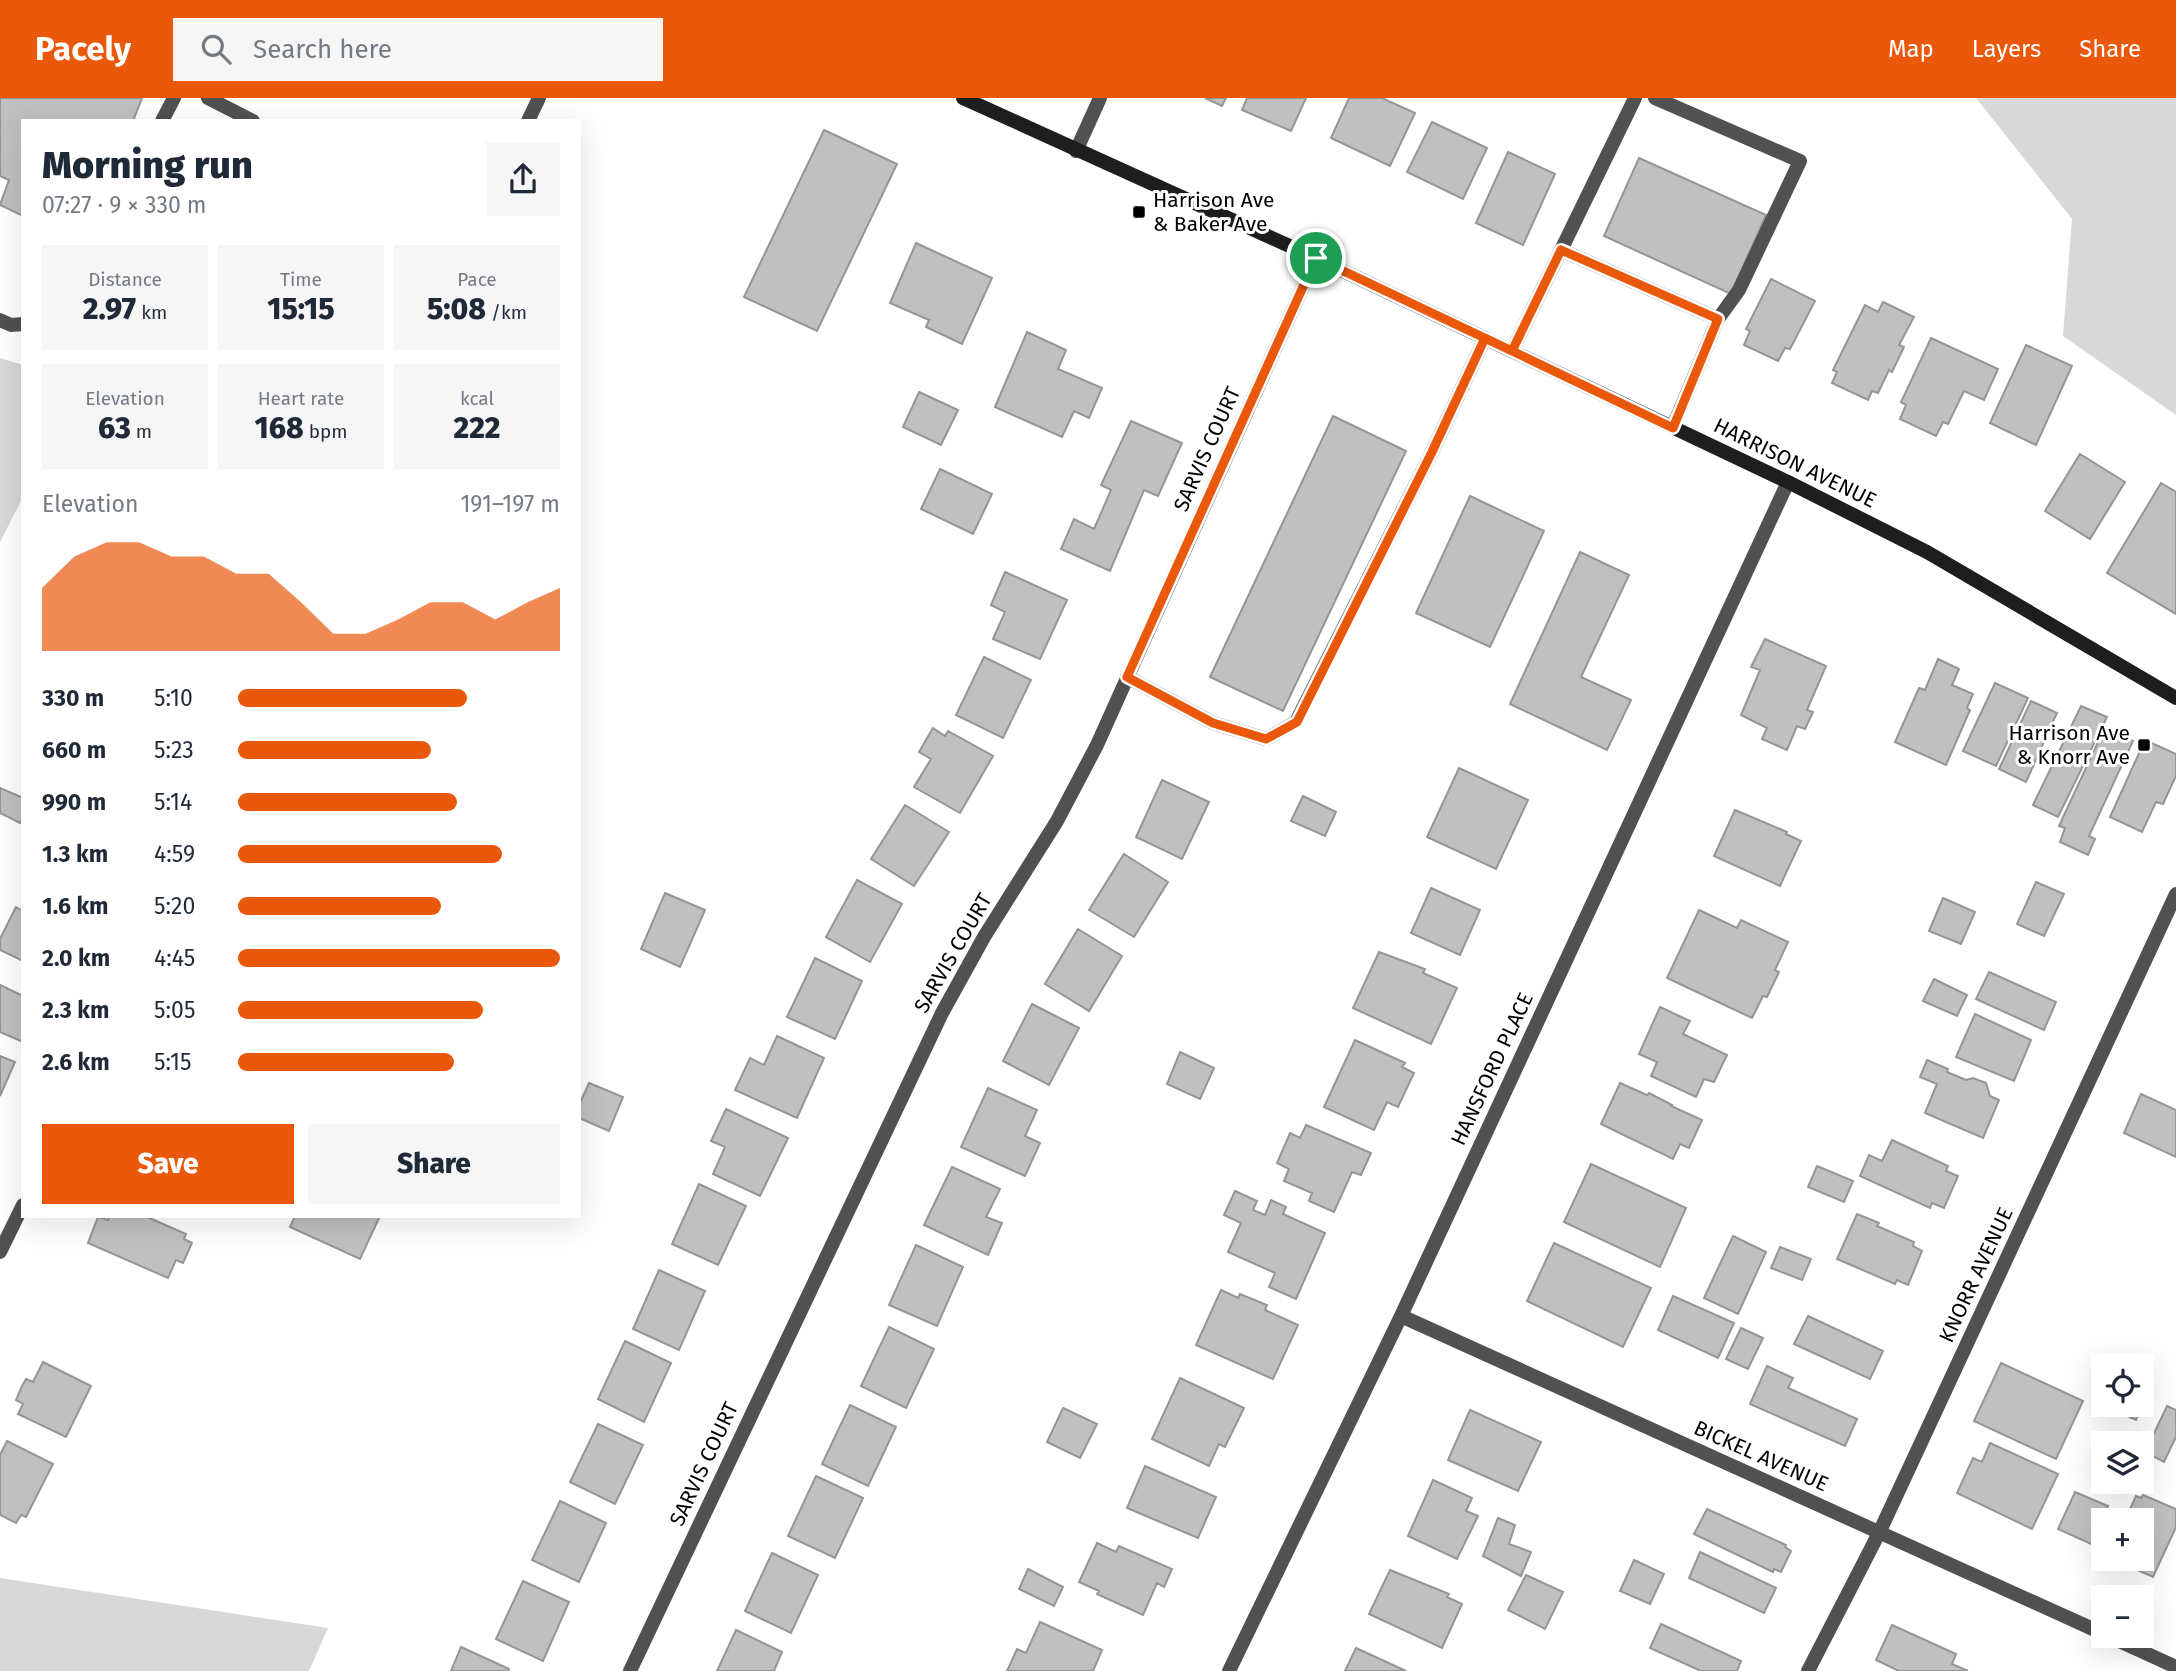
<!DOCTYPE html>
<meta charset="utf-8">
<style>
body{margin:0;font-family:"Fira Sans",sans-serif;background:#f6f6f7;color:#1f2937;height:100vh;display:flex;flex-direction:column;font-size:26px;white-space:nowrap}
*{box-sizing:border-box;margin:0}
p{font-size:23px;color:#747a83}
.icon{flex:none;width:38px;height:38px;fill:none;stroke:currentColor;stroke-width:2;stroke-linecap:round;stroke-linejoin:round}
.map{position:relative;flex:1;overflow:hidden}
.panel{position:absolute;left:21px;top:21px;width:560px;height:1099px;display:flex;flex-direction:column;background:#fff;border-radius:0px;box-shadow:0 7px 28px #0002}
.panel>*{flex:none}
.controls{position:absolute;left:2091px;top:1256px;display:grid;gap:14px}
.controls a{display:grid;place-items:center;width:63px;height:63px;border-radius:0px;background:#fff;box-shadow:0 7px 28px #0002;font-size:35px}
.pin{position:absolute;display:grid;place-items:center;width:60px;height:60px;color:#fff;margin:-30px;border:4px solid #fff;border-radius:50%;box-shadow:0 2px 7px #0007}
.round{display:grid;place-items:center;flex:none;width:74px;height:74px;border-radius:0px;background:#f6f6f7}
.overview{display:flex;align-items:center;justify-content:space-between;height:119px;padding:0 21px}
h1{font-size:38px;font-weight:800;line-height:52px}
.figures{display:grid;grid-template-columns:repeat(3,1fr);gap:10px;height:119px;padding:7px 21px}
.figures div{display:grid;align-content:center;border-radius:0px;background:#f6f6f7;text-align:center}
.figures b{font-size:30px;font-weight:800}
.figures small{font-size:19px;font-weight:400}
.figures p{font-size:19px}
.chart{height:196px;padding:14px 21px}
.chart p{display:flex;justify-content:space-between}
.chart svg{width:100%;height:126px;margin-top:7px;fill:#ea580c;opacity:.7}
.cta{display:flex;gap:14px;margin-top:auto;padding:14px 21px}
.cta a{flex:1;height:80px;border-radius:0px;background:#ea580c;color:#fff;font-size:28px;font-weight:800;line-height:80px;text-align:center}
.cta a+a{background:#f6f6f7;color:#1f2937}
ul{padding:0 21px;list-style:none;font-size:23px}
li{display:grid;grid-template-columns:112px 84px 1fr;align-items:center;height:52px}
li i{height:18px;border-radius:9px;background:#ea580c}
header{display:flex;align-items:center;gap:42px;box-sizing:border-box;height:98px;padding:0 35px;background:#ea580c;color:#fff}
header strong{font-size:33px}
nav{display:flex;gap:38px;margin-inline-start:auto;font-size:24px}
.search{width:490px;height:63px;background:#f6f6f7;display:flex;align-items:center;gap:18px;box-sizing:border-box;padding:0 24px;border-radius:0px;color:#747a83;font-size:26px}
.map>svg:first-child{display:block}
.green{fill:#d8d8d8}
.building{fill:#c0c0c0;stroke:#959595;stroke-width:2}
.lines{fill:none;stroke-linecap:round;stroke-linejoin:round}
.service{stroke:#515151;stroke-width:14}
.minor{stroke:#515151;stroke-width:14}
.secondary{stroke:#1e1e1e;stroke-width:14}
.route-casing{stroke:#fff;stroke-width:14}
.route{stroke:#ea580c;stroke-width:9}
.poi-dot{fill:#000;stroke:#fff;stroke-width:2.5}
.labels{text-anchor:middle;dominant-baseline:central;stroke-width:6;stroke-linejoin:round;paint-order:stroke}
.poi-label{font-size:21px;fill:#000;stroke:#fff;text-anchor:start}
.street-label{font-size:21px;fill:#000;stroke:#fff}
</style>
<header>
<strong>Pacely</strong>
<div class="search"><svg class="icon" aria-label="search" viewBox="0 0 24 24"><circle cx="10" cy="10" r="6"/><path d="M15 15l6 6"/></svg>Search here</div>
<nav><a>Map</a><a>Layers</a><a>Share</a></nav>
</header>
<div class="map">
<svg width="2176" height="1573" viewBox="0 0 2176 1573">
<rect width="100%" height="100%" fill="#fff"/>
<!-- green -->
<path class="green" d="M1976 0H2176V317L2063 238 2072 121Z
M0 260 23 267V399L0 444Z
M0 1480 328 1530 309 1573H0Z"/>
<!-- building -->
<path class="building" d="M0 0H142L133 23H23V118L0 107 9 82 0 78Z
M1205 0H1226L1222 8Z
M1247 0H1306L1291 33 1242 12Z
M1349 0H1382L1415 15 1390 68 1331 40Z
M1432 24 1487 50 1463 101 1407 74Z
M824 32 897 66 817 233 744 199Z
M1508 54 1555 76 1523 147 1476 125Z
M1639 60 1766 117 1731 196 1604 138Z
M916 145 992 180 962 246 926 229 929 222 890 205Z
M1771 181 1815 203 1790 251 1785 250 1778 263 1744 247 1750 233 1746 231Z
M1883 204 1914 219 1899 247 1904 249 1892 274 1889 272 1878 295 1872 293 1868 302 1832 285 1837 274 1833 272 1865 207 1878 214Z
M1027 234 1066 252 1058 271 1102 290 1089 320 1074 313 1062 339 995 309Z
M1931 240 1998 271 1984 302 1964 293 1948 326 1943 324 1936 338 1900 321 1906 307 1901 304Z
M2026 247 2072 268 2036 347 1990 325Z
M919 294 958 312 941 347 903 329Z
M1333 318 1406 353 1283 613 1210 579Z
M1131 323 1182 345 1158 398 1144 392 1110 473 1061 451 1074 421 1094 431 1111 392 1101 387Z
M2080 356 2125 384 2090 441 2045 413Z
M940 371 992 396 973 436 921 411Z
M2161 385 2176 394V516L2107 475Z
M1470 398 1544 433 1490 549 1416 515Z
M1580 454 1629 477 1581 579 1631 602 1607 652 1510 606Z
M1005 474 1067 502 1040 561 993 541 1005 514 991 507Z
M1765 541 1826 568 1807 612 1813 614 1805 631 1797 628 1787 652 1762 641 1767 630 1741 617 1760 572 1751 569Z
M984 559 1031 582 1003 640 956 617Z
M1938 561 1959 571 1952 587 1973 596 1967 610 1970 612 1946 667 1895 644 1919 590 1925 592Z
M1995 585 2028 600 1996 668 1963 653Z
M2031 603 2057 615 2026 684 1999 671Z
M2081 608 2107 619 2058 719 2033 707Z
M2105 629 2133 643 2089 738 2095 741 2088 757 2060 744 2065 730 2059 728Z
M933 630 945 638 948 633 993 658 960 715 914 689 931 661 919 654Z
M2145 642 2176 656V678L2163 706 2156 704 2142 734 2110 719Z
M1459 670 1528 702 1496 771 1427 739Z
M1162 682 1209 704 1182 761 1136 739Z
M0 690 23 700V719L20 725 0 715Z
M1303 698 1336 714 1325 738 1291 723Z
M905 707 949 734 914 788 871 761Z
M1735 712 1787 734 1786 736 1801 743 1780 788 1714 758Z
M1124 756 1168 784 1134 839 1089 812Z
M857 782 902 806 870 864 826 839Z
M2036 784 2064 796 2044 838 2017 826Z
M1431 790 1480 812 1460 857 1411 835Z
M665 795 705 812 680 869 641 851Z
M1943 800 1975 814 1961 846 1929 833Z
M16 809 23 813V863L0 852V841Z
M1699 812 1737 830 1741 822 1788 844 1775 872 1779 874 1767 899 1763 898 1752 920 1667 880Z
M1078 831 1122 858 1089 913 1045 886Z
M1379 854 1425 871 1423 875 1457 890 1431 946 1353 910Z
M815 860 862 883 835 941 787 919Z
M1989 874 2056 904 2044 932 1976 901Z
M1934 881 1967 897 1957 918 1923 903Z
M0 887 23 898V944L0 934Z
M1032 906 1079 930 1049 987 1003 963Z
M1660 909 1690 923 1683 936 1727 957 1714 984 1704 981 1696 999 1651 978 1657 964 1639 956Z
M1975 916 2031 942 2014 983 1956 959Z
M777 938 824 960 797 1020 735 992 750 960 764 967Z
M1355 942 1405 965 1402 969 1414 975 1398 1009 1387 1004 1374 1032 1324 1009Z
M1180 954 1214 970 1200 1001 1167 986Z
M0 958 15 964 0 998Z
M1927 962 1948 971 1947 974 1966 982 1973 980 1986 985 1990 998 1999 1002 1983 1040 1925 1015 1937 986 1920 979Z
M589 985 623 999 609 1033 579 1020V1007Z
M1620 985 1647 997 1649 995 1672 1007 1671 1008 1702 1022 1689 1050 1680 1046 1673 1061 1601 1026Z
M988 990 1037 1012 1025 1038 1040 1045 1025 1078 961 1049Z
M2141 996 2176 1012V1059L2124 1035Z
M726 1011 788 1040 760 1098 713 1076 725 1049 711 1043Z
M1306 1027 1371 1055 1361 1077 1352 1074 1334 1114 1309 1103 1312 1095 1284 1083 1289 1071 1277 1065 1290 1035 1300 1040Z
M1892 1042 1948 1068 1946 1073 1958 1078 1944 1110 1932 1105 1930 1110 1860 1078 1869 1057 1882 1063Z
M1591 1066 1686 1110 1660 1169 1564 1124Z
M1817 1068 1853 1083 1844 1104 1808 1089Z
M952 1069 1000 1091 986 1119 1002 1125 988 1157 924 1127Z
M699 1086 746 1108 718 1167 672 1146Z
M1235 1093 1257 1103 1253 1112 1265 1117 1271 1102 1286 1109 1283 1116 1325 1135 1296 1201 1269 1189 1275 1175 1228 1154 1241 1125 1224 1117Z
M1857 1116 1879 1125 1877 1128 1914 1144 1913 1148 1922 1153 1908 1187 1897 1182 1895 1186 1837 1161Z
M110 1118H145L186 1136 184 1141 192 1145 183 1165 176 1162 168 1180 88 1145 98 1119 108 1122Z
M295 1118H380L360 1161 290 1129Z
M1733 1138 1766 1154 1738 1216 1704 1200Z
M1554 1145 1651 1190 1623 1249 1527 1203Z
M916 1147 963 1169 937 1228 889 1207Z
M1780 1149 1811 1161 1802 1182 1771 1170Z
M659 1172 705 1193 679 1252 633 1231Z
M1221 1192 1238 1200 1240 1196 1267 1207 1265 1212 1298 1227 1273 1281 1196 1247Z
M1673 1198 1734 1225 1718 1260 1658 1232Z
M1808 1218 1883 1253 1870 1281 1794 1246Z
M889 1229 934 1251 906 1310 861 1288Z
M1741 1230 1763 1240 1748 1271 1726 1261Z
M625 1243 671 1265 644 1324 598 1301Z
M43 1264 91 1288 66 1339 18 1316 23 1306 16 1302 22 1288 26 1281 33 1284Z
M2001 1265 2083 1303 2056 1361 1974 1323Z
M1767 1268 1793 1280 1788 1290 1857 1321 1845 1348 1750 1306Z
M1180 1280 1244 1310 1225 1349 1219 1346 1209 1368 1152 1341Z
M2104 1285V1307H2142L2136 1322 2096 1304Z
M850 1307 896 1329 868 1388 822 1366Z
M2167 1308 2176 1312V1339L2164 1364 2145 1354Z
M1063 1310 1097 1326 1080 1360 1047 1344Z
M1470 1312 1541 1344 1518 1393 1448 1362Z
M598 1326 643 1347 615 1406 570 1384Z
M7 1343 53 1366 26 1419 21 1417 16 1425 0 1417V1357Z
M1990 1345 2058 1376 2032 1431 1957 1395 1973 1360 1982 1364Z
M1145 1368 1216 1399 1198 1440 1127 1410Z
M816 1378 863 1400 835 1460 788 1438Z
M1433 1382 1472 1400 1466 1413 1478 1418 1457 1461 1408 1438Z
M2075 1394 2108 1408 2091 1446 2058 1431Z
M2143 1397 2176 1411V1429L2153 1479 2113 1461H2142V1423L2125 1422 2136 1398 2141 1400Z
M560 1403 606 1425 579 1484 532 1462Z
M1707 1411 1786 1447 1785 1449 1791 1453 1781 1474 1774 1471 1773 1474 1694 1436Z
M1498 1420 1515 1427 1509 1446 1531 1454 1521 1478 1483 1458Z
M1097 1445 1116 1454 1119 1448 1172 1471 1164 1489 1157 1485 1143 1517 1097 1496 1099 1493 1079 1484Z
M1700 1454 1776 1490 1764 1515 1689 1480Z
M772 1455 818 1477 791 1535 745 1513Z
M1634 1462 1664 1476 1650 1506 1620 1493Z
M1028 1471 1063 1489 1054 1508 1019 1491Z
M1390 1472 1449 1496 1447 1499 1462 1506 1442 1550 1369 1516Z
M1526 1477 1563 1494 1545 1531 1508 1512Z
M523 1483 569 1504 543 1563 496 1541Z
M1040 1524 1102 1552 1093 1573H1007L1017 1551 1026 1555Z
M1661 1526 1741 1563 1737 1573H1701L1650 1550Z
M1892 1527 1956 1556 1952 1566 1968 1573H1899L1876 1562Z
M736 1532 782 1554 774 1573H717Z
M461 1549 509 1571 508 1573H451Z
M1356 1550 1406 1573H1345Z"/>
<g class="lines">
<!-- service -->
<path class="service" d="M208 0 253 23
M1655 0 1800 63 1739 192 1718 221
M162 23 174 0
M1561 152 1718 221 1673 329
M0 222 11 227 23 226
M1512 253 1635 0
M1127 579 1213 625 1266 641 1296 624 1432 354 1485 240"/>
<!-- minor -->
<path class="minor" d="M528 23 539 0
M1076 53 1100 0
M0 1154 23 1107
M1401 1218 2104 1536
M2108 1538 2176 1569
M630 1573 942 915 984 839 1057 723 1097 647 1316 160
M1229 1573 1401 1218 1788 384
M1808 1573 1879 1435 2176 796"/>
<!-- secondary -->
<path class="secondary" d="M963 0 1316 160 1788 384 1927 454 2176 600"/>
</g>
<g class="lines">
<!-- route casing -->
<g class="route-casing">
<path id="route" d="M1316 160 1127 579 1213 625 1266 641 1297 624 1432 354 1485 240 1673 330 1718 221 1561 152 1512 253 1316 160"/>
</g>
<!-- route -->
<use href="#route" class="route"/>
</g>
<!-- markers -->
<g class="poi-dot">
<rect x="1132" y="107" width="14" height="14" rx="3.5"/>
<rect x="2137" y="640" width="14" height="14" rx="3.5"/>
</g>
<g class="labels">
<!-- poi labels -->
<g class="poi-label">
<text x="1153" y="102">Harrison Ave<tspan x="1153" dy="24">&amp; Baker Ave</tspan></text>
<text x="2130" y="635" text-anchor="end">Harrison Ave<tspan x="2130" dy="24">&amp; Knorr Ave</tspan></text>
</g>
<!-- street labels -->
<g class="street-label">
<text transform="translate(1207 351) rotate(-66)">SARVIS COURT</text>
<text transform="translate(1795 365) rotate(26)">HARRISON AVENUE</text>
<text transform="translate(953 855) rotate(-60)">SARVIS COURT</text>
<text transform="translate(1492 971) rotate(-65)">HANSFORD PLACE</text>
<text transform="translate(1976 1177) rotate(-65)">KNORR AVENUE</text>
<text transform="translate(1761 1358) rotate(24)">BICKEL AVENUE</text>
<text transform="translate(704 1366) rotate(-65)">SARVIS COURT</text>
</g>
</g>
</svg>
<div class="controls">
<a><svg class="icon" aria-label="locate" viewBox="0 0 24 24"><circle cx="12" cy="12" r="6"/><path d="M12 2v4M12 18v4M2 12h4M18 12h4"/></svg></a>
<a><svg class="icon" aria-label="layers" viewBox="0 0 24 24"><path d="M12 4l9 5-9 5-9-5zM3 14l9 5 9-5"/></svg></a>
<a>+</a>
<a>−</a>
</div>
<div class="pin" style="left:1316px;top:160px;background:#1e9e55"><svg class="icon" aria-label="arrive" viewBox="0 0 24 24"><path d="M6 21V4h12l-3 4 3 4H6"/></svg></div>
<section class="panel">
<div class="overview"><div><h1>Morning run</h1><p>07:27 · 9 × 330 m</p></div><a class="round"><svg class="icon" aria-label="share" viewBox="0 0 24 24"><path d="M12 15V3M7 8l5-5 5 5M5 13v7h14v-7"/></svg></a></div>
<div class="figures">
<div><p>Distance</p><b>2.97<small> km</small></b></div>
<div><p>Time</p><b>15:15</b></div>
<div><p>Pace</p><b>5:08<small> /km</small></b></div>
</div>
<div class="figures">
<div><p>Elevation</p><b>63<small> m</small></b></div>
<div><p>Heart rate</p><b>168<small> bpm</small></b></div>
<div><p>kcal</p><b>222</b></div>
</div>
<div class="chart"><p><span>Elevation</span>191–197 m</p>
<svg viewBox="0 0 160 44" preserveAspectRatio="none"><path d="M0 44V22L10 11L20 6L30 6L40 11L50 11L60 17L70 17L80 27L90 38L100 38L110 33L120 27L130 27L140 33L150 27L160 22V44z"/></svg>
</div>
<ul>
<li><b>330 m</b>5:10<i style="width:71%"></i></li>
<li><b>660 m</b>5:23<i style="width:60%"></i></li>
<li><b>990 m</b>5:14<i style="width:68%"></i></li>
<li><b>1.3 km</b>4:59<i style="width:82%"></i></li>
<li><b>1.6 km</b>5:20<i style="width:63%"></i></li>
<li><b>2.0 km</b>4:45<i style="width:100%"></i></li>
<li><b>2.3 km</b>5:05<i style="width:76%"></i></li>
<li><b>2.6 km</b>5:15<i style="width:67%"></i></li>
</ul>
<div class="cta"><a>Save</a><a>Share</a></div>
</section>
</div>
